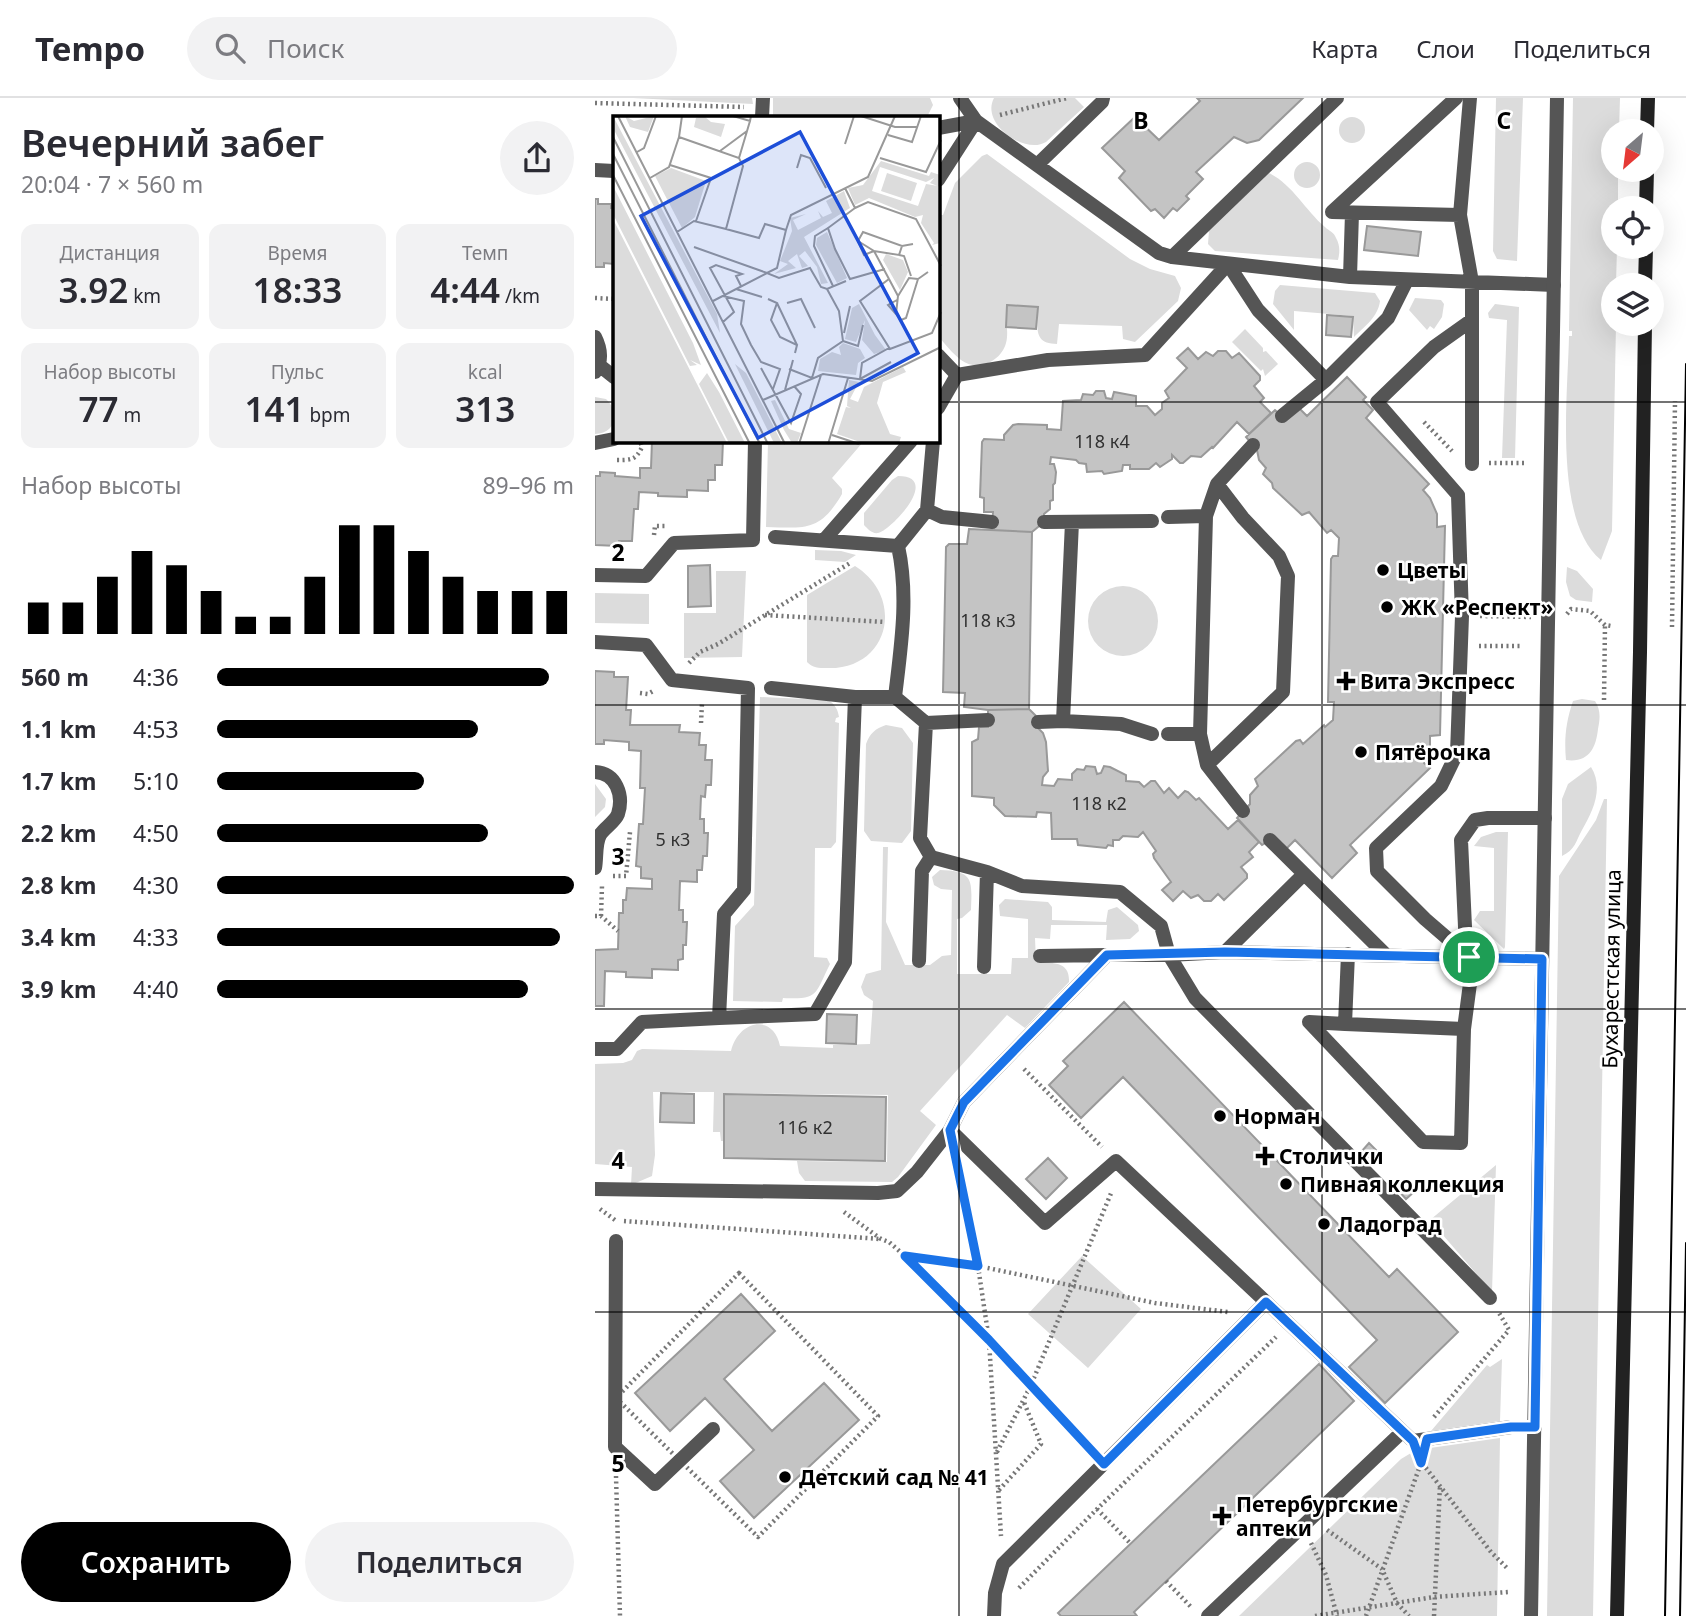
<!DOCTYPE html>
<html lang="ru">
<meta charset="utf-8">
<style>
body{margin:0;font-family:"Noto Sans",sans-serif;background:#f2f2f3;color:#2b2b33;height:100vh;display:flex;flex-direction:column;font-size:26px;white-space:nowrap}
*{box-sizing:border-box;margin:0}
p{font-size:23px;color:#7c7c81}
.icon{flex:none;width:38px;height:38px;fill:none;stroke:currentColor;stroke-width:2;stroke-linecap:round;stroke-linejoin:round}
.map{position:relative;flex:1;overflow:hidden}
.drawer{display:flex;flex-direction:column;background:#fff;width:595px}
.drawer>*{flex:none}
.needle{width:46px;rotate:208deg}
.fabs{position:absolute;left:1006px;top:21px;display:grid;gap:14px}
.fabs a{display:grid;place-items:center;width:63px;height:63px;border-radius:50%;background:#fff;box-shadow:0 7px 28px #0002;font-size:35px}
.pin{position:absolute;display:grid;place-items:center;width:60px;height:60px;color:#fff;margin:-30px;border:4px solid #fff;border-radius:50%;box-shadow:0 2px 7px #0007}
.round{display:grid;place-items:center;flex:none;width:74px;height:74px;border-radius:37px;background:#f2f2f3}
.headline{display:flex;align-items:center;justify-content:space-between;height:119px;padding:0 21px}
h1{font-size:38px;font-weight:600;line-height:52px}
.stats{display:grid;grid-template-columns:repeat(3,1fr);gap:10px;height:119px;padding:7px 21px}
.stats div{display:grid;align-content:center;border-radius:14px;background:#f2f2f3;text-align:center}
.stats b{font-size:35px;font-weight:600}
.stats small{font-size:19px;font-weight:400}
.stats p{font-size:19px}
.chart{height:196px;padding:14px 21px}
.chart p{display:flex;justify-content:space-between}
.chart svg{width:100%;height:126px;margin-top:7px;stroke:#000;stroke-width:6}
.primary-button{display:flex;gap:14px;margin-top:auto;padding:14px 21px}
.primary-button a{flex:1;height:80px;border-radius:42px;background:#000;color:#fff;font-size:28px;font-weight:600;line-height:80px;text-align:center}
.primary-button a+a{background:#f2f2f3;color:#2b2b33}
ul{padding:0 21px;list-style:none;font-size:23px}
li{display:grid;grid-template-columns:112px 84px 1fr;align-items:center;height:52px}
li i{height:18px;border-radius:9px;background:#000}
header{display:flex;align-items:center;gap:42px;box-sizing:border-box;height:98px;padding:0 35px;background:#fff;border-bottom:2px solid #e1e1e2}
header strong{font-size:33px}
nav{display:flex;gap:38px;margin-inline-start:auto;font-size:24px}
.search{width:490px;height:63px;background:#f2f2f3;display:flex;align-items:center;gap:18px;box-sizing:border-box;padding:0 24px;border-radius:38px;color:#7c7c81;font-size:26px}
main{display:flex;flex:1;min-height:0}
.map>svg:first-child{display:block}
.green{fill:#dcdcdc}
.building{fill:#c4c4c4;stroke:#999;stroke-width:2}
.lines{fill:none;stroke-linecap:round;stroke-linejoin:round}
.path{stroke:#777;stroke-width:4.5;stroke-dasharray:2 3.5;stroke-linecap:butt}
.lane{stroke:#555;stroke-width:14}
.street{stroke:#555;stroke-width:14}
.secondary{stroke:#222;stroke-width:14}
.tram{stroke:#000;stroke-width:2}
.route-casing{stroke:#fff;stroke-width:14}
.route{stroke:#1a73e8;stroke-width:9}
.grid{fill:none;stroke:#000;stroke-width:2;stroke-opacity:0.55}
.poi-dot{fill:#000;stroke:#fff;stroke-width:2.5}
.labels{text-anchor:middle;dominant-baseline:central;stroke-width:5;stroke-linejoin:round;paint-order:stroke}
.number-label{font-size:18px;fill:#313131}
.poi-label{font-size:21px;font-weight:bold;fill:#000;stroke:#fff;text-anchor:start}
.street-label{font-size:21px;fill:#000;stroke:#fff}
.inset-road{fill:none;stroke:#999;stroke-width:2}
.view{fill:#1d4ed8;fill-opacity:0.15;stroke:#1d4ed8;stroke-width:3.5}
.inset-edge{fill:none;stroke:#000;stroke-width:3.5}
.grid-label{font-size:23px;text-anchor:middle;font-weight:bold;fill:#000;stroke:#fff;stroke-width:5;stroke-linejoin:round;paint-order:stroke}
</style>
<header>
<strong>Tempo</strong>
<div class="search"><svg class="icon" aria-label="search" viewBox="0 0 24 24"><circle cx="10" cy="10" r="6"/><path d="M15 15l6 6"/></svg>Поиск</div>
<nav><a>Карта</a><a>Слои</a><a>Поделиться</a></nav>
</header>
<main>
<section class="drawer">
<div class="headline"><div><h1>Вечерний забег</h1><p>20:04 · 7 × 560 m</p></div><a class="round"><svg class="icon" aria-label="share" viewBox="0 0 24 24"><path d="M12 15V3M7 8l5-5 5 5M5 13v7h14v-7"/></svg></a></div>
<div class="stats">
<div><p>Дистанция</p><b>3.92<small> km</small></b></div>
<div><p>Время</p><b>18:33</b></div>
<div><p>Темп</p><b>4:44<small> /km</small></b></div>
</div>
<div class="stats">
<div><p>Набор высоты</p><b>77<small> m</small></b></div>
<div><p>Пульс</p><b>141<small> bpm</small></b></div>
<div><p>kcal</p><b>313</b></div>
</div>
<div class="chart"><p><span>Набор высоты</span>89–96 m</p>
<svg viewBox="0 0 160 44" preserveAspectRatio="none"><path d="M5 44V33M15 44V33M25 44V24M35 44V15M45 44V20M55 44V29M65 44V38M75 44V38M85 44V24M95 44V6M105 44V6M115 44V15M125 44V24M135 44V29M145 44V29M155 44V29"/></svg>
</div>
<ul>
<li><b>560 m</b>4:36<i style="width:93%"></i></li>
<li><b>1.1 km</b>4:53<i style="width:73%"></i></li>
<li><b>1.7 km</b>5:10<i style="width:58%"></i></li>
<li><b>2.2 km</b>4:50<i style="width:76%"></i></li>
<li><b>2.8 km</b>4:30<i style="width:100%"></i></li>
<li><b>3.4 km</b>4:33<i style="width:96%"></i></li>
<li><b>3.9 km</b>4:40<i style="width:87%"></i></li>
</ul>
<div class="primary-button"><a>Сохранить</a><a>Поделиться</a></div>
</section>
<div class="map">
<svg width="1091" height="1518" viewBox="0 0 1091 1518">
<rect width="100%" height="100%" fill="#fff"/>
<!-- green -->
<path class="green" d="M38 0H157L158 6Z
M178 0H335L338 7 332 19H178Z
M399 0H480L489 9 451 44C430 57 385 26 399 0Z
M901 0H928L922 163 902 161 898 153Z
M978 0H1025L1024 33H1018V72H1023V110H1018V149H1022L1021 187H1018V226H1021L1017 433 1006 462C958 423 973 296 974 238H977V233H974Z
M744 32a13 13 0 1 1 26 0a13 13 0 1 1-26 0Z
M392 56 535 161 555 171 580 178 586 190 583 203 540 244 528 241 527 228 464 226 462 246C437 246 443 228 443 209L412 207C410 220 414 235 411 245 406 264 382 274 366 262 358 256 350 246 343 238V117H348L360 85 387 58Z
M699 77a13 13 0 1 1 26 0a13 13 0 1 1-26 0Z
M674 75C698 87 710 112 730 129 734 133 739 134 741 140 745 147 745 154 743 162L620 153 613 146 614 133Z
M685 187 780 195 785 203C783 219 770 228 759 239L758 218 699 213V232L678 206 680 193Z
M820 200 846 202 849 206 847 219 839 231 835 228 832 232 814 212Z
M900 206 924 209 920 360H907L912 222 894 220 893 215Z
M650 231 668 250V254L671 253 683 266 670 278 668 271 666 273 637 244Z
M0 299 11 301C25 314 21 336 0 336Z
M173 343H269L237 380 247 391V396C225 434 210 430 171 429Z
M303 378C348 378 294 434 283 435 277 436 273 431 269 427V415L297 382Z
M220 452 246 453 261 457 250 464 220 462Z
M260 468C311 500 294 572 232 570 223 570 218 570 212 564V497Z
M972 469 982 473 998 491 997 504 981 502 975 498 971 484Z
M121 473H151L147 559 89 560V515H121Z
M493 523a35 35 0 1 1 70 0a35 35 0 1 1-70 0Z
M0 495 54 496V526L0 525Z
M165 599 233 602C240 606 243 612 244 619L241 620 240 624 244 625 241 744 236 750H220L219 859 232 860 235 866C220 896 224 902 188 900L187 904 138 903 140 828 159 807Z
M987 601 1000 603C1006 612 1005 621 1003 631 1001 650 994 665 971 662 969 641 971 623 978 603Z
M291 627 307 630 318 645 316 733 307 745 276 743 269 733 271 646C275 635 280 631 291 627Z
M996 669C1009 690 998 713 987 732 981 743 980 752 967 758V701L973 686Z
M0 686 11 701 10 709 0 719Z
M1009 701H1012L998 1518H952L964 778 1001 722Z
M901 734H913L910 849 909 851 879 822 885 813H899V750L879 748 886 739Z
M288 749H293L291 824 310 867H335L347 858 356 857 357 792 346 791 339 787 337 779 345 772C379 773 377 782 376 812L367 820 362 821V876H416L417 860H433V821L405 818 404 807 410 801 453 804 457 809V822L511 824 513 812 522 809 543 827 544 833 535 841 511 842 512 827H456L455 841 440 840 441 864C458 865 475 863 474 884L430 930 412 917 325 1013 341 1027 303 1079 297 1084 210 1083 204 1075 202 1063 292 1064 293 997 129 995 128 1043H126L125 1034H118L119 994H58L60 1057 57 1078 36 1087 37 1069 0 1066V966L28 965 37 962 42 953 47 951 136 953C144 921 179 916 185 948L238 950V947L275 946 278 903 269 897 266 889 271 876 286 872Z
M901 1067 897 1194 835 1122Z
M487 1158 546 1211 493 1270 433 1216Z
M907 1261 905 1323 836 1333 892 1267 895 1269Z
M905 1340 902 1518H644L806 1361 821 1352Z"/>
<!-- building -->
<path class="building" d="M602 0H708L664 42 652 45 639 39 601 74 608 81 591 98 594 101 582 113 578 110 569 120 560 111 556 113 524 80 530 73 507 50 540 19 564 42 605 3Z
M0 101H3V106H16V110H19V166L9 165V169H0Z
M772 128 826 134 823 158 769 152Z
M412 207 443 209 441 231 411 229Z
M732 217 758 219 756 239 731 237Z
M593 250 603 261 611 254 618 258 623 253H631L637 260 644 255 665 278V282L659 288 669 300 665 304 676 315 654 336 642 324 618 350 617 349 606 359 596 358 588 365H585L577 357V361L565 369 561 365 554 371H535V367H528L527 373 509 376 507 373 492 374 491 366 484 365 481 362 456 359 455 366H459L461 374 460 385 458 387V402L455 403V411L449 416V424L437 434 397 432 398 414H389V400L385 399 387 344 389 341 409 342V337L418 327 423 326 452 327V331L466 332 468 303 486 302 488 296 498 297 501 293H509L511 300 517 301 519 294 541 298V308H552L560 317 567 311V305L574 300 570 293 592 270 582 260Z
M752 279 771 299 768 302 778 312 771 320 834 386 828 392 835 400 842 416V429L850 428 845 637 835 638V650L829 659V665L835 670 755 747 762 755 737 780 700 742 691 751 672 744 667 747 642 720 655 706V697L663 688 660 681 701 643 705 642 708 646 729 627 730 629 738 622 739 604H733L736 461 738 458H743L744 440 736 432 732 435 714 414 707 417 678 390 677 385 668 376 671 370 664 362 662 352 651 339 680 312 687 318 703 309 712 318Z
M57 343H128L127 367H120V382H113V393L92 392V399L63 398V395L44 394 43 411H39L37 443H24L23 448 0 447V378H5V374L20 375V378L45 380V370H56Z
M374 431 437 434 434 611 393 612 369 609 370 595 348 594 351 449 354 446H372Z
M115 467 116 508 93 509V468Z
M0 573 19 574V579H33L31 612H36L35 627H85L84 634 105 635 104 647H111L110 662H117L116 687H111L110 699 106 698 105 721H109V735H113L112 758H108L107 772H102V784L85 783 84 812H88V824H92L91 847H88V861L83 862V872L57 871V880L31 879V874L10 873 9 908H0V852L23 851 24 815H28V802H31L32 790 57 791V781L46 780V769L41 768 44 726H48L50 690H45L46 653 34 652V644L9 642V646H0Z
M434 611 443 620V630L448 635 451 644 453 673 448 679 447 687 459 688 463 681 477 682V676L482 671 489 672 491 668 500 669 502 676 506 675 509 668 515 669 531 677V683L544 684 549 689 556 683H560L569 695 574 690 583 700 590 693 593 694 601 702 604 700 633 731 643 722 664 744 654 754 658 759 646 769 652 776V780L629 802 623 796 616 803H609L603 797 596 800 588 793 578 803 567 792 576 784 559 760 558 756 561 753 548 734 543 739 528 738 524 742H518V748L513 747 511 750 483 747 482 741H457L456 715 442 714 441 719 410 718 399 707V700L377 698V644L383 641 384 629H393V612Z
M529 904 794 1179 802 1171 863 1234 790 1305 754 1269 782 1242 528 979 486 1020 454 987 473 968 468 963Z
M232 916 262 917 261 946 231 945Z
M66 995 99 996V1025L65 1024Z
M129 996 291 999 290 1063 129 1060Z
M774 1045 786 1057 780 1064 767 1053Z
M453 1060 472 1080 451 1101 431 1081Z
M810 1083 819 1094 811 1101 802 1091Z
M146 1196 180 1233 129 1281 177 1333 229 1285 264 1322 159 1420 125 1383 159 1352 110 1300 75 1333 40 1295Z
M724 1266 759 1303 539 1514 542 1518H466L463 1515Z"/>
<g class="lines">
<!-- path -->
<path class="path" d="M0 5 149 9
M405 17 472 0
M0 200 19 201
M829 324 857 353
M22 362C36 362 41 362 47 349L45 343
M894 365H932
M59 437 60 428H70
M972 516 976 511 995 513 1010 527 1016 528
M170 517 290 524
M885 518 936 519
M1077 529 1080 303
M884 548H928
M94 565 105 554 123 546 255 465
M45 595 53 596 60 592
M1009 602 1010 527
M106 625 107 605
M18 778H31L35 734
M0 818H6L23 833
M6 818 7 788
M429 971 507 1049
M361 1066 383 1168 394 1242 406 1438
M5 1111 20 1122
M249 1114 286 1141 294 1144 310 1158 394 1242 497 1352
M29 1123 285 1141
M311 1158 383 1168 560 1205 633 1214
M144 1175 283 1318 163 1439 21 1300Z
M839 1319 914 1232 904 1215
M402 1354 436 1287 517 1093
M824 1361 896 1454 913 1471
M21 1378 25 1518
M404 1392 446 1346 428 1302
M502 1411 536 1446
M732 1432 787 1471 802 1505 814 1518
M716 1445 731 1477 742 1518
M571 1483 597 1510
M424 1490 502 1411 681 1239
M720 1518 839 1499 913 1494
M771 1518 826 1365
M839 1518 845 1387"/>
<!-- lane -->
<path class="lane" d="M365 0 381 23 564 155 577 159 755 179 959 187
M861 0 737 114 865 117
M875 0 865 117 877 184V366
M167 19 168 0
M343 30 381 23
M443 66 507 4 508 0
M0 72 19 73
M343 82 381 23
M577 159 742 0
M755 179 757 115
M0 239C6 251 8 262 0 274
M343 257 362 277
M4 267 19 279
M343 310 362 277 453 262 550 257 633 166 663 212 731 282
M687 318 731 282 793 220 812 182
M0 345 19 341
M332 412 347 419 397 424
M573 419 611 418
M449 424 557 423
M477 424 468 623 526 626 557 636
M180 439 303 448
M229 442 316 343
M303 448 332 412 338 343
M0 477 51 478 79 445 158 442 160 343
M0 544 51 547 77 582 153 590 149 792 129 816 124 920 47 924 22 951H0
M176 590 260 599H300L331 625 325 740 336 759 392 774 427 788 525 794 566 828 574 857 630 854 947 861
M300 599C306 548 314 498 303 448
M443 624 468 623
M331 625 393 622
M573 636H605
M612 667 605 636 611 418 622 386
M0 674C21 675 29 697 23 716 20 724 9 730 5 737 0 746 2 760 0 770
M648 713 612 667 688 594 693 478 684 458 648 420 622 386 658 347
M675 742 792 858
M630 854 709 776
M753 856 750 926 714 924 828 1044 866 1045 869 931 876 878 870 829 866 742 880 722 893 720H950
M445 858 512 857
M874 859 830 821 782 773 781 750 846 688 862 655 867 518 863 397 782 304 839 249 877 222
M324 863 327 773 336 759
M389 869 392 774
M124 920 220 916 250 864 260 599
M750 926 869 931
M0 1091 283 1095 302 1093 322 1074 355 1032
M21 1143 20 1349 60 1386 118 1331
M671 1204 818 1343 916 1329H940
M399 1518 400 1495 408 1466 671 1204 521 1063 450 1125 355 1032 369 1004 512 857H574L600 900 895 1200
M613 1518 807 1334"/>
<!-- street -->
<path class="street" d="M936 1518 962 0"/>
<!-- secondary -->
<path class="secondary" d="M1052 33 1053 0
M1051 110 1052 72
M1050 187 1051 149
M1022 1518 1045 554 1050 226"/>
<!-- tram -->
<path class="tram" d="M1070 1518 1091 266
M1085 1518 1091 1145"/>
</g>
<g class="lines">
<!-- route casing -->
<g class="route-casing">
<path id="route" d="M630 854 947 861 940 1329H916L832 1341 826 1365 818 1343 671 1204 509 1366 394 1242 310 1158 383 1168 355 1032 369 1004 512 857Z"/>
</g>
<!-- route -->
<use href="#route" class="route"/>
</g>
<!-- grid -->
<path class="grid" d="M364 0V1518M727 0V1518M0 304H19M343 304H1091M0 607H1091M0 911H1091M0 1214H1091"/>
<!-- markers -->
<g class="poi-dot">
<circle cx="788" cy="472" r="7"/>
<circle cx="792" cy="509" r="7"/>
<path d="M747.5 572.5h7v7h7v7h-7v7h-7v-7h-7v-7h7z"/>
<circle cx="766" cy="654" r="7"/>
<circle cx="625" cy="1018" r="7"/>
<path d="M666.5 1047.5h7v7h7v7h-7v7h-7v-7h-7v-7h7z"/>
<circle cx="691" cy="1086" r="7"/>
<circle cx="729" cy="1126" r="7"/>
<circle cx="190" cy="1379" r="7"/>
<path d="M623.5 1407.5h7v7h7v7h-7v7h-7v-7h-7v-7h7z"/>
</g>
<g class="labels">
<!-- number labels -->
<g class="number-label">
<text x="507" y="343">118 к4</text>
<text x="393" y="522">118 к3</text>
<text x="504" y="705">118 к2</text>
<text x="78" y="741">5 к3</text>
<text x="210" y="1029">116 к2</text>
</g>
<!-- poi labels -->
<g class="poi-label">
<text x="802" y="472">Цветы</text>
<text x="806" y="509">ЖК «Респект»</text>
<text x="765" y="583">Вита Экспресс</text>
<text x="780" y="654">Пятёрочка</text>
<text x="639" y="1018">Норман</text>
<text x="684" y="1058">Столички</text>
<text x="705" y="1086">Пивная коллекция</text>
<text x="743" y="1126">Ладоград</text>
<text x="204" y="1379">Детский сад № 41</text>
<text x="641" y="1406">Петербургские<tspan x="641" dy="24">аптеки</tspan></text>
</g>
<!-- street labels -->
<g class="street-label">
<text transform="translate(1016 871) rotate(-89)">Бухарестская улица</text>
</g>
</g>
<!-- overview -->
<g transform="translate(18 18)">
<rect width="327" height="327" fill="#fff"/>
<path d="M0 0 104 198 107 217 0 12ZM12 0 21 5 41 0 35 16 17 11ZM91 0 98 6 112 8 108 21 81 11 83 2ZM268 45 316 60 318 56 327 59V71L317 67 321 62 313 66 267 51 259 75 305 90 313 68 325 70 327 127 319 129 321 127 308 107 310 99 302 101 256 82 242 89 235 72 250 69ZM58 52 93 65 82 101 69 112 42 60ZM274 57 304 67 298 85 268 75ZM0 70 80 227 88 249 77 244 84 249 77 250 0 98ZM231 75 237 92 191 121 215 167 208 168 204 151 192 135 186 140 195 150 189 152 184 138 175 145 183 152 161 158 175 148 167 145 179 115 177 102 193 98 180 104 185 114 208 102 205 95 210 101 219 97 213 85ZM0 103 114 327H0ZM214 116 234 162 224 167 203 129 204 122ZM273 138 290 144 295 156 287 174 270 144ZM246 188 262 219 273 234 261 238 249 224 252 204 243 226 232 223 239 192ZM230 227 247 233 252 242 245 247 243 259 205 255 207 243 219 236 228 239 226 231ZM122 248 133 257 169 327H161ZM290 251 293 256 270 266 264 287 277 318 288 321 286 327H250L224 318 233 291 238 292 234 290 236 264 246 266 237 283 245 286 251 271ZM94 257 106 276 132 327H116L86 268ZM162 284 176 313 188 317 184 327H179L171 314 158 285Z" fill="#dcdcdc"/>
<path class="inset-road" d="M5 0 172 328M69 0 66 21 126 42 130 50 113 113 146 122 152 108 173 114 164 152 154 157 81 131M120 0 137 5 138 0M248 0 282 11H304M275 19 299 26 308 0M0 21 155 328M232 28 241 0M107 35 134 15M24 36 31 32 43 0M0 38 147 328M126 42 137 5M267 42 313 56 328 24M57 49 98 62 83 105M184 52 188 39 197 42 213 72M0 59 137 328M37 62 56 51 66 21M232 72 242 92 215 112 222 133 237 163 272 153M242 92 255 86 303 103 328 150M215 112 202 120 201 130 220 170M173 114 178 99 255 61 282 0M64 116 81 105 113 113M245 125 261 135 251 139 245 125 250 116 289 130 300 128M286 139 291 140 298 160M276 163 261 135 286 139 289 130M305 163 296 162 285 180 283 198 288 204 293 202 305 163 315 156M123 173 149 181M110 180 131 185 128 208 138 229 148 246 167 253 160 273M285 180 276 163 247 185 277 233 319 217 328 196M155 183 164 187 158 204 167 221 184 229 182 237M100 185 154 157 166 162 197 152 208 171 214 173 233 165M164 187 184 229M174 187 188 183 202 212M283 198 275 189 284 184M110 206 121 196 97 152 103 149 129 158 123 160 128 170M231 217 237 190M230 225 245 230 250 209M148 252 178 307 188 278 181 270M176 253 199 262 205 242 230 225 226 195 214 173M247 263 249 247 276 232M247 263 278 246M172 274 180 244M150 284 210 258 259 265 328 231M219 319 246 328M186 328 208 259M215 328 235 262"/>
<path class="view" d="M187 16 305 237 145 322 28 100Z"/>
<rect width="327" height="327" class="inset-edge"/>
</g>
<g class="grid-label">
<text x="546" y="31">B</text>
<text x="909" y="31">C</text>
<text x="23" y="463">2</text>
<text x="23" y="767">3</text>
<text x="23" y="1071">4</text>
<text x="23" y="1374">5</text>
</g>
</svg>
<div class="fabs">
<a><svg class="needle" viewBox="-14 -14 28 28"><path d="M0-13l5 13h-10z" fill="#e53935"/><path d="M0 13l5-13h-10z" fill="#7c7c81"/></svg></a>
<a><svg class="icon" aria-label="locate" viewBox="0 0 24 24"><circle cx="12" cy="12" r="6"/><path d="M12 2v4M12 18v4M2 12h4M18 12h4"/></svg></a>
<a><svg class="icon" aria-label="layers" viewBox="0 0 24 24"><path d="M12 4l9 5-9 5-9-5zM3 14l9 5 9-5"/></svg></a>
</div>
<div class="pin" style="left:874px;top:859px;background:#1e9e55"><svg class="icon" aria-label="arrive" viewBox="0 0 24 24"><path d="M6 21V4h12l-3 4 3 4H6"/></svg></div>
</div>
</main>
